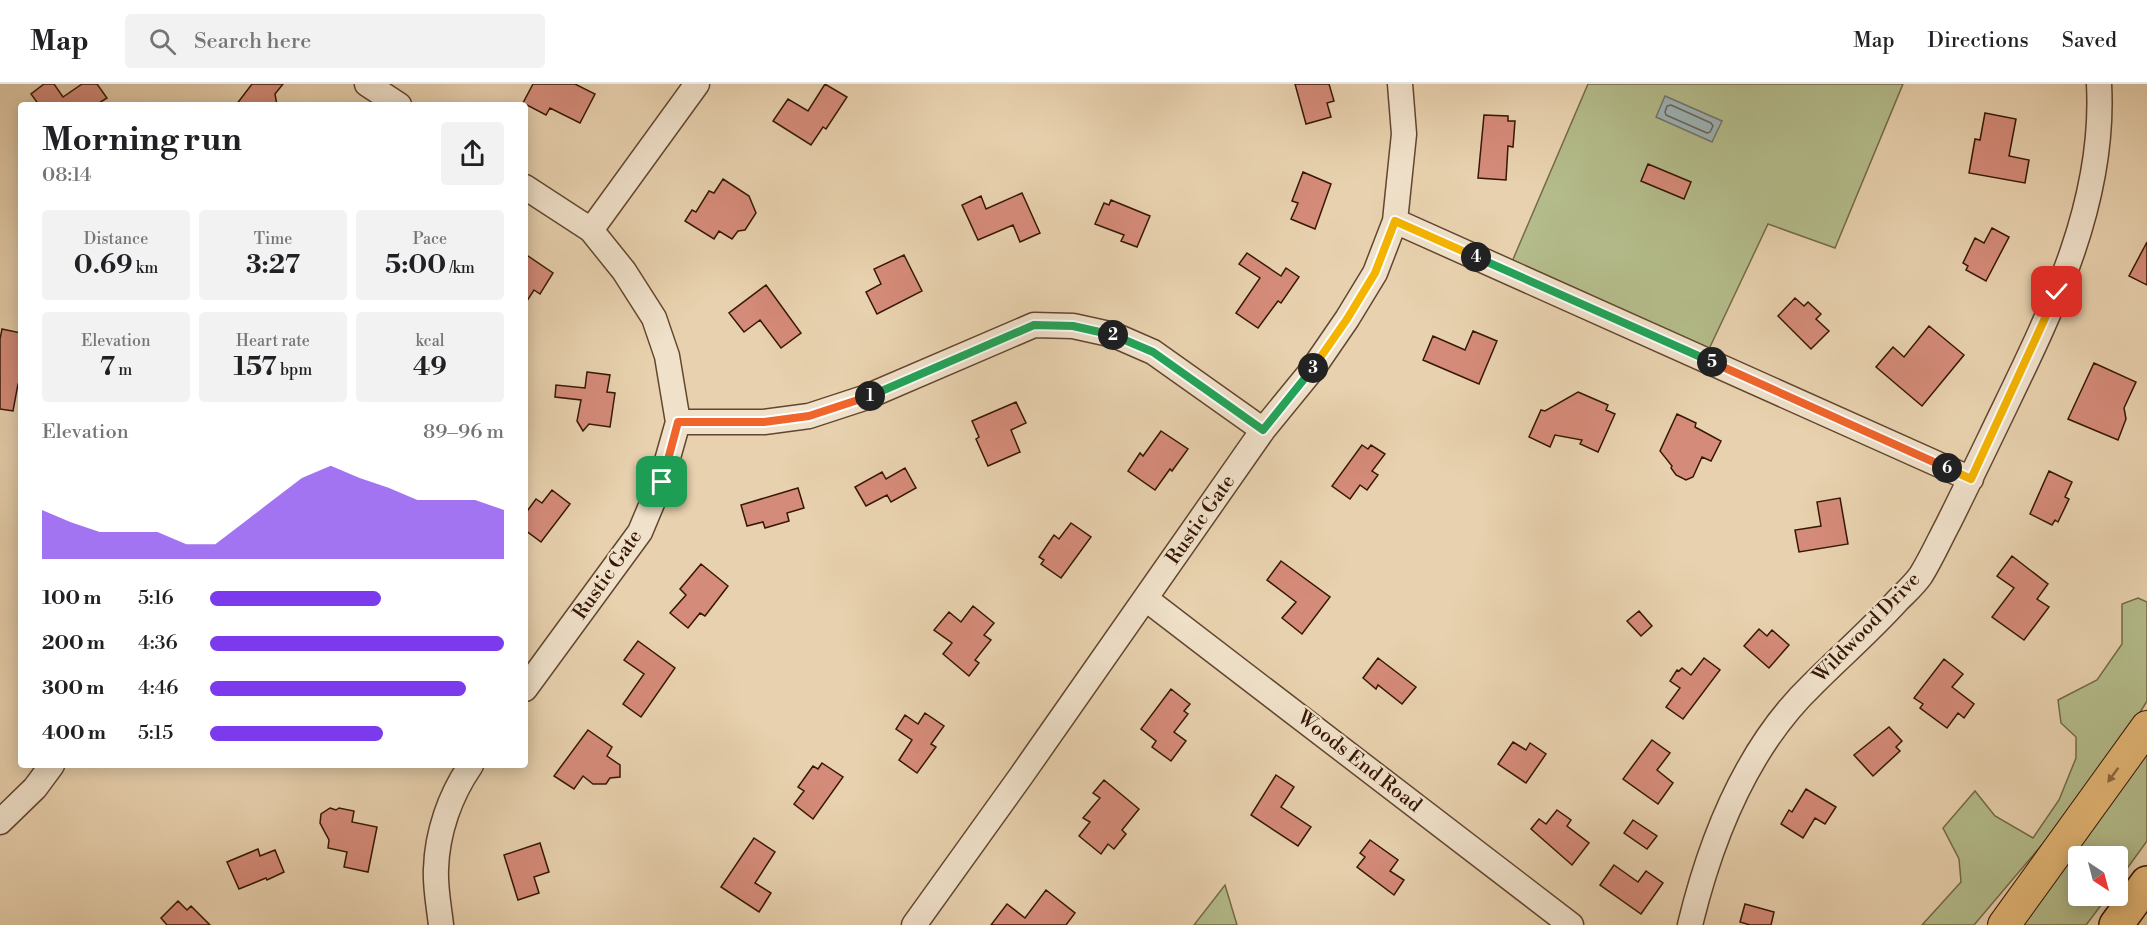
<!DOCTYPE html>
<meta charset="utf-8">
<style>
body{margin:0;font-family:"Libre Bodoni",serif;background:#f2f2f2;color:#202124;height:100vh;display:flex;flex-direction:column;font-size:22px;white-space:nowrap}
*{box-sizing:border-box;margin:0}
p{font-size:20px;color:#757577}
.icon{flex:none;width:33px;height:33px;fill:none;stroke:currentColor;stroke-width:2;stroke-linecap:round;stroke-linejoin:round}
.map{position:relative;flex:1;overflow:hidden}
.sheet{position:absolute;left:18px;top:18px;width:510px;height:666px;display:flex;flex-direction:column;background:#fff;border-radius:6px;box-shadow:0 3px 15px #0003}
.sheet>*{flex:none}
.needle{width:39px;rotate:144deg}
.buttons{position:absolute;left:2068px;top:762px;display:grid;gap:12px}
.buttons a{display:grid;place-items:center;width:60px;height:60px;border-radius:6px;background:#fff;box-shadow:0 3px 15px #0003;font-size:30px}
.pin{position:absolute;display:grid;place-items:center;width:51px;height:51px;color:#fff;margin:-26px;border-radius:12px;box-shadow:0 3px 9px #0006}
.km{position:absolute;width:30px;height:30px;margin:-15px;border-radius:50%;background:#222;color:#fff;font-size:16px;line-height:30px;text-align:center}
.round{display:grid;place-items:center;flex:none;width:63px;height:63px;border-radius:6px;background:#f2f2f2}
.summary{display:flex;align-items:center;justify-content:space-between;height:102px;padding:0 24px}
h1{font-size:33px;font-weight:700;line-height:45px}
.metrics{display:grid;grid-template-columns:repeat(3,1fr);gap:9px;height:102px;padding:6px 24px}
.metrics div{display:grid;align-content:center;border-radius:6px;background:#f2f2f2;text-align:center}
.metrics b{font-size:26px;font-weight:700}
.metrics small{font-size:16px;font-weight:400}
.metrics p{font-size:16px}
.chart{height:168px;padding:12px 24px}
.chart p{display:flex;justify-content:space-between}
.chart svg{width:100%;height:108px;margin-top:6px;fill:#7c3aed;opacity:.7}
ul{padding:0 24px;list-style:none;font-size:20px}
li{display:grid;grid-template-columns:96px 72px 1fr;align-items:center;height:45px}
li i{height:15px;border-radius:8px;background:#7c3aed}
header{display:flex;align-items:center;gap:36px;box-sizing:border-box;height:84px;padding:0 30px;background:#fff;border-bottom:2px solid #e0e0e0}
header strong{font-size:28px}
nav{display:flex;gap:33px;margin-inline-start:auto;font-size:21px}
.search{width:420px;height:54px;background:#f2f2f2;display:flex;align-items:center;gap:15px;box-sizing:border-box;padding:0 21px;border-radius:6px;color:#757577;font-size:22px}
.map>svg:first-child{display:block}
.green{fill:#b4bc8b;stroke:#756a48;stroke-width:1.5}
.water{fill:#9db4b7;stroke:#747570;stroke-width:1.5}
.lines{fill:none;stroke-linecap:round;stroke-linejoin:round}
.shore{stroke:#6a665e;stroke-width:1.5}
.building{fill:#d58b79;stroke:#361705;stroke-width:1.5}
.minor-casing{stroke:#62462f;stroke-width:27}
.major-casing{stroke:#361705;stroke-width:34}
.highway-casing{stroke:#361705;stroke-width:36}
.minor{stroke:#f0e1ca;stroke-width:24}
.major{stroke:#e4b877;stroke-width:32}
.highway{stroke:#e4b877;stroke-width:33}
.oneway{fill:#8d683e}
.split-1-casing{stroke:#fff;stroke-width:12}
.split-2-casing{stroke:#fff;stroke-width:12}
.split-3-casing{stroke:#fff;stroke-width:12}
.split-4-casing{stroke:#fff;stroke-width:12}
.split-5-casing{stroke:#fff;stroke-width:12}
.split-6-casing{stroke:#fff;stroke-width:12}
.split-7-casing{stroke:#fff;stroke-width:12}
.split-1{stroke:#f0652b;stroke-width:8}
.split-2{stroke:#22a559;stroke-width:8}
.split-3{stroke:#22a559;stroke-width:8}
.split-4{stroke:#f5b400;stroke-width:8}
.split-5{stroke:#22a559;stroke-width:8}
.split-6{stroke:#f0652b;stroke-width:8}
.split-7{stroke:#f5b400;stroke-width:8}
.labels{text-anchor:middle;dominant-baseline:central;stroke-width:4.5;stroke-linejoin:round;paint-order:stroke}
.street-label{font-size:20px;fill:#361705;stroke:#f0e1ca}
</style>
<header>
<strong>Map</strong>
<div class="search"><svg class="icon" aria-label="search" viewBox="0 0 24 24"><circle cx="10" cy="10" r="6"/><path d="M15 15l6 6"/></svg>Search here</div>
<nav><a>Map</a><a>Directions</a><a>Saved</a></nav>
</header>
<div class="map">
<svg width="2147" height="841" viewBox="0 0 2147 841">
<rect width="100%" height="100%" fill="#e8d1ae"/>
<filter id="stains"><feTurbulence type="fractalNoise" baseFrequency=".00333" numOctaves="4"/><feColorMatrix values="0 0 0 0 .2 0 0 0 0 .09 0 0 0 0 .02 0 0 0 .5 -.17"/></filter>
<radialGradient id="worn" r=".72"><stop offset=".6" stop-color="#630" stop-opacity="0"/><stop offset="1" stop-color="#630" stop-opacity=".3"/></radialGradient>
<!-- green -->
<path class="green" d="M1588 0H1903L1835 164 1768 140 1709 265 1511 180Z
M2138 514 2147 518V617L2131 643 2046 756 1974 841H1922L1961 798 1959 775 1943 744 1975 707 1995 732 2033 754 2059 716 2076 674V653L2061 639 2058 616 2097 596 2122 560V520Z
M2147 670V757L2118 797V772H2079V812H2108L2086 841H2021Z
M1225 801 1237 841H1194Z"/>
<!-- water -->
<path class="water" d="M1665 12 1722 37 1712 58 1656 33Z"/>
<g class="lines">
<!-- shore -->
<path class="shore" d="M1671 21 1711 39 1713 42 1710 48 1707 49 1666 31 1665 28 1667 22Z"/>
</g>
<!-- building -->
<path class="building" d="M44 0H54L63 13 82 0H97L107 14 96 21H39L31 10Z
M252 0H283L275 10 277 21H236Z
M533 0H575L595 10 580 39 550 24 546 31 523 19Z
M825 0 847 13 826 45 823 43 811 61 773 37 788 15 808 27Z
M1295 0H1329L1334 17 1327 19 1331 33 1306 40Z
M1985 29 2016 35 2009 72 2029 76 2025 99 1969 89 1975 55 1980 56Z
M1484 31 1508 32V37H1515L1513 63 1508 62 1506 96 1478 94Z
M1648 80 1691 98 1684 115 1641 97Z
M1303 88 1331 100 1315 145 1291 135 1298 119 1292 117Z
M723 95 749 112 756 129 745 146 738 147 732 155 719 147 714 155 685 137 692 126 696 128 709 107 714 109Z
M1022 109 1040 149 1020 158 1013 141 978 156 962 121 981 112 986 125Z
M1111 116 1150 132 1137 163 1121 157 1124 151 1095 140 1104 119 1109 121Z
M1992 144 2009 153 1986 197 1966 186 1968 182 1963 179 1975 154 1984 159Z
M2147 158V201L2129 192Z
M1247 169 1281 192 1286 184 1299 193 1281 219 1278 217 1258 244 1236 229 1260 194 1239 180Z
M525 170 553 189 540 210 534 206 525 220Z
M904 171 922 207 877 230 866 208 881 200 874 185Z
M766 201 801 249 781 264 760 236 744 248 729 229Z
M1795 214 1804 222 1808 218 1821 230 1816 235 1829 247 1811 265 1778 232Z
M1929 242 1964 271 1922 322 1876 283 1893 263 1904 273Z
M2 245 21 249V298L18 300 13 327 0 325V255Z
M1473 247 1497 257 1479 300 1423 276 1433 252 1465 266Z
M2094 279 2136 298 2124 324 2126 335 2118 356 2068 335Z
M587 288 610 291 607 308 615 309 610 343 589 340 583 347 577 337 581 316 555 313 556 301 585 304Z
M1578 308 1608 321 1606 326 1615 330 1598 368 1580 360 1582 356 1555 351 1550 363 1529 353 1541 326 1545 327Z
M1016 318 1026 339 1011 346 1020 368 988 382 976 355 979 353 972 337Z
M1677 330 1696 339 1695 343 1721 357 1711 377 1702 373 1693 393 1686 396 1676 391 1671 384 1672 382 1660 367Z
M1161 347 1188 365 1172 387 1170 385 1155 406 1128 387 1140 369 1143 372Z
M1362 361 1368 365 1371 361 1385 370 1372 387 1378 391 1367 406 1360 401 1350 415 1332 402Z
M905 384 916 404 891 418 887 411 866 422 855 403 882 388 886 395Z
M2049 387 2072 398 2065 413 2069 415 2058 438 2055 436 2052 441 2030 430Z
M798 404 804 424 787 429 789 437 765 444 763 438 747 442 741 421Z
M552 406 570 420 541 458 525 446V430L536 415 542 419Z
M1840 414 1848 460 1799 468 1795 446 1821 442 1817 418Z
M1071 439 1091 453 1061 494 1041 480 1044 476 1039 473 1054 451 1059 455Z
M2012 472 2048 500 2037 515 2049 523 2024 556 1992 533 2014 504 1997 492Z
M1281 477 1330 513 1302 550 1282 534 1296 518 1267 496Z
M701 480 728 502 705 532 700 529 688 544 670 529 686 511 680 505Z
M973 522 994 539 984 551 991 556 975 576 979 579 969 592 943 570 952 559 934 546 949 528 961 538Z
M1639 527 1652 542 1641 552 1627 537Z
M1759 545 1767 552 1772 546 1789 561 1769 584 1744 562Z
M638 557 675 584 641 633 623 620 644 590 624 576Z
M1378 574 1416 603 1402 620 1378 601 1376 605 1363 594Z
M1704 574 1720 586 1683 635 1666 623 1680 604 1670 597 1677 586 1679 587 1682 584 1691 591Z
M1944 575 1963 590 1952 603 1974 620 1964 634 1958 629 1947 644 1920 624 1923 620 1914 614Z
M1171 605 1190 620 1184 627 1188 630 1174 648 1186 657 1171 677 1152 663 1156 657 1141 645Z
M925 629 944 642 931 660 936 663 917 689 899 676 912 656 896 645 905 631 918 640Z
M1889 643 1902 657 1896 663 1900 667 1873 692 1854 671Z
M588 646 612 663 607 672 620 681V693L610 694 606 700H593L583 692 574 705 554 692Z
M1652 656 1670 669 1657 686 1673 699 1658 720 1623 695Z
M1513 658 1526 666 1530 659 1546 670 1526 699 1498 680Z
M822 679 843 693 813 735 794 720 804 707 798 703 813 682 818 685Z
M1276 691 1294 703 1281 723 1311 743 1298 762 1251 731Z
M1104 696 1139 725 1122 746 1126 750 1114 765 1108 760 1101 770 1079 752 1090 738 1083 734 1100 714 1093 709Z
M1806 705 1836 723 1825 740 1815 734 1803 754 1781 740 1789 726 1792 728Z
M330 724 336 726 339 724 354 727 352 738 377 743 368 788 344 783 347 768 328 764 329 756 320 739 321 730Z
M1557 726 1571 736 1567 742 1589 759 1572 781 1531 745 1539 735 1546 740Z
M1633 736 1657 752 1647 765 1624 749Z
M754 754 775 768 755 799 771 809 759 828 721 803Z
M1370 756 1398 776 1390 787 1404 796 1394 811 1357 783 1365 773 1360 769Z
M540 759 549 788 534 793 539 809 518 816 504 771Z
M258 765 260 772 275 766 284 788 267 796 266 794 239 805 227 778Z
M1614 781 1638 798 1646 787 1663 799 1641 830 1600 801Z
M1046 806 1075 829 1066 841H991L1007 820 1025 834Z
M178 817 187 826 191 822 210 841H167L161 834Z
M1745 820 1774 828 1771 841H1750L1740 838Z"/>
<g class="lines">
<!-- minor casing -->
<g class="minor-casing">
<path id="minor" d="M367 0 399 21
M525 103 591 146 624 187 654 234 667 272 678 338 661 398 640 448 525 605
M1395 137 1971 395
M591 146 697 0
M678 338H764L809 332 864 314 1034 241 1073 242 1114 251 1153 268 1263 346
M1146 515 1571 841
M0 738 35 704 52 681
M441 841C439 823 435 803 436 785 437 749 450 711 471 681
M914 841 1021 692 1263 346 1312 286 1347 235 1375 189 1395 137 1404 50 1400 0
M1690 841C1711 754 1747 663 1813 600 1841 572 1871 546 1898 516 1906 508 1915 500 1921 491 1931 475 1939 457 1948 440 1962 412 1976 383 1990 354 2043 243 2106 127 2099 0"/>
</g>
<!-- major casing -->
<g class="major-casing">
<path id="major" d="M2004 841 2147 643"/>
</g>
<!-- highway casing -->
<g class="highway-casing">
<path id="highway" d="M2116 841 2147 799"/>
</g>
<!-- minor -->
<use href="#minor" class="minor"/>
<!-- major -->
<use href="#major" class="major"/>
<!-- highway -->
<use href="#highway" class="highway"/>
</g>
<!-- one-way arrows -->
<defs><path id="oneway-solid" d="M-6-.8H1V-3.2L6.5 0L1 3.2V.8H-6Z" transform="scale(1.5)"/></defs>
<use class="oneway" href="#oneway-solid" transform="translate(2113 691) rotate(126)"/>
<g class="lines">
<!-- split-1 casing -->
<g class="split-1-casing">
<path id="split-1" d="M662 398 678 338H764L809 332 870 312"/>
</g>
<!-- split-2 casing -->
<g class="split-2-casing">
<path id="split-2" d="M870 312 1034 241 1073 242 1113 251"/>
</g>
<!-- split-3 casing -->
<g class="split-3-casing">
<path id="split-3" d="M1113 251 1153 268 1263 346 1313 284"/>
</g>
<!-- split-4 casing -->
<g class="split-4-casing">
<path id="split-4" d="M1313 284 1347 235 1375 189 1395 137 1476 173"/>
</g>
<!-- split-5 casing -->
<g class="split-5-casing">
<path id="split-5" d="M1476 173 1712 278"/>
</g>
<!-- split-6 casing -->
<g class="split-6-casing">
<path id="split-6" d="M1712 278 1947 384"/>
</g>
<!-- split-7 casing -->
<g class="split-7-casing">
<path id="split-7" d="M1947 384 1971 395 2057 208"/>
</g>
<!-- split-1 -->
<use href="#split-1" class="split-1"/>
<!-- split-2 -->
<use href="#split-2" class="split-2"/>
<!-- split-3 -->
<use href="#split-3" class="split-3"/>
<!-- split-4 -->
<use href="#split-4" class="split-4"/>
<!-- split-5 -->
<use href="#split-5" class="split-5"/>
<!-- split-6 -->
<use href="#split-6" class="split-6"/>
<!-- split-7 -->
<use href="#split-7" class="split-7"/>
</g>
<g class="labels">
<!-- street labels -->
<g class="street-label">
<text transform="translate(1201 436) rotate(-55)">Rustic Gate</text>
<text transform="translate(608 491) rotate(-55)">Rustic Gate</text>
<text transform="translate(1867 544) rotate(-46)">Wildwood Drive</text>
<text transform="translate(1359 678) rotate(38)">Woods End Road</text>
</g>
</g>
<rect width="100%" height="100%" filter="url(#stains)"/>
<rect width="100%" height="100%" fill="url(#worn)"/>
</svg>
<div class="buttons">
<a><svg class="needle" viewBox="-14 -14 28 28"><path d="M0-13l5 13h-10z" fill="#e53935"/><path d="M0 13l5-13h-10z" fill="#757577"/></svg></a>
</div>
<div class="pin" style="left:662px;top:398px;background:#1e9e55"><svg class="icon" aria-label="arrive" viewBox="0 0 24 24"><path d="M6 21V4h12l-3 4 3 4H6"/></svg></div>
<div class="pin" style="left:2057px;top:208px;background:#d93025"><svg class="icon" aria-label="check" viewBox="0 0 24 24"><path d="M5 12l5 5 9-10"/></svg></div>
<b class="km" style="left:870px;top:312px">1</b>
<b class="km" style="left:1113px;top:251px">2</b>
<b class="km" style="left:1313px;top:284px">3</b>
<b class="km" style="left:1476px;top:173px">4</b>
<b class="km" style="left:1712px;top:278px">5</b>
<b class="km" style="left:1947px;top:384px">6</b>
<section class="sheet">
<div class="summary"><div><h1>Morning run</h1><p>08:14</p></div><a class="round"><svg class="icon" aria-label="share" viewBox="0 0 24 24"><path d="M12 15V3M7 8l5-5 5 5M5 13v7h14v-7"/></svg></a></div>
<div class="metrics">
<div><p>Distance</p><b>0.69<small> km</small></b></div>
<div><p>Time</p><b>3:27</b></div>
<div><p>Pace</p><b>5:00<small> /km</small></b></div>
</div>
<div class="metrics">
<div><p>Elevation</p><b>7<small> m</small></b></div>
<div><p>Heart rate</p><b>157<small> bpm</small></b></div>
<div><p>kcal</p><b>49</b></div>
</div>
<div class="chart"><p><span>Elevation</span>89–96 m</p>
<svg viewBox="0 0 160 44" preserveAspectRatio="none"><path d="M0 44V24L10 29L20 33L30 33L40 33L50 38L60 38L70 29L80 20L90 11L100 6L110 11L120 15L130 20L140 20L150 20L160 24V44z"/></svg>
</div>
<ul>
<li><b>100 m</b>5:16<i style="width:58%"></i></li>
<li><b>200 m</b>4:36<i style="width:100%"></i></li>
<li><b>300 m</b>4:46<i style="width:87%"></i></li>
<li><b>400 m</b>5:15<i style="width:59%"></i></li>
</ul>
</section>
</div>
